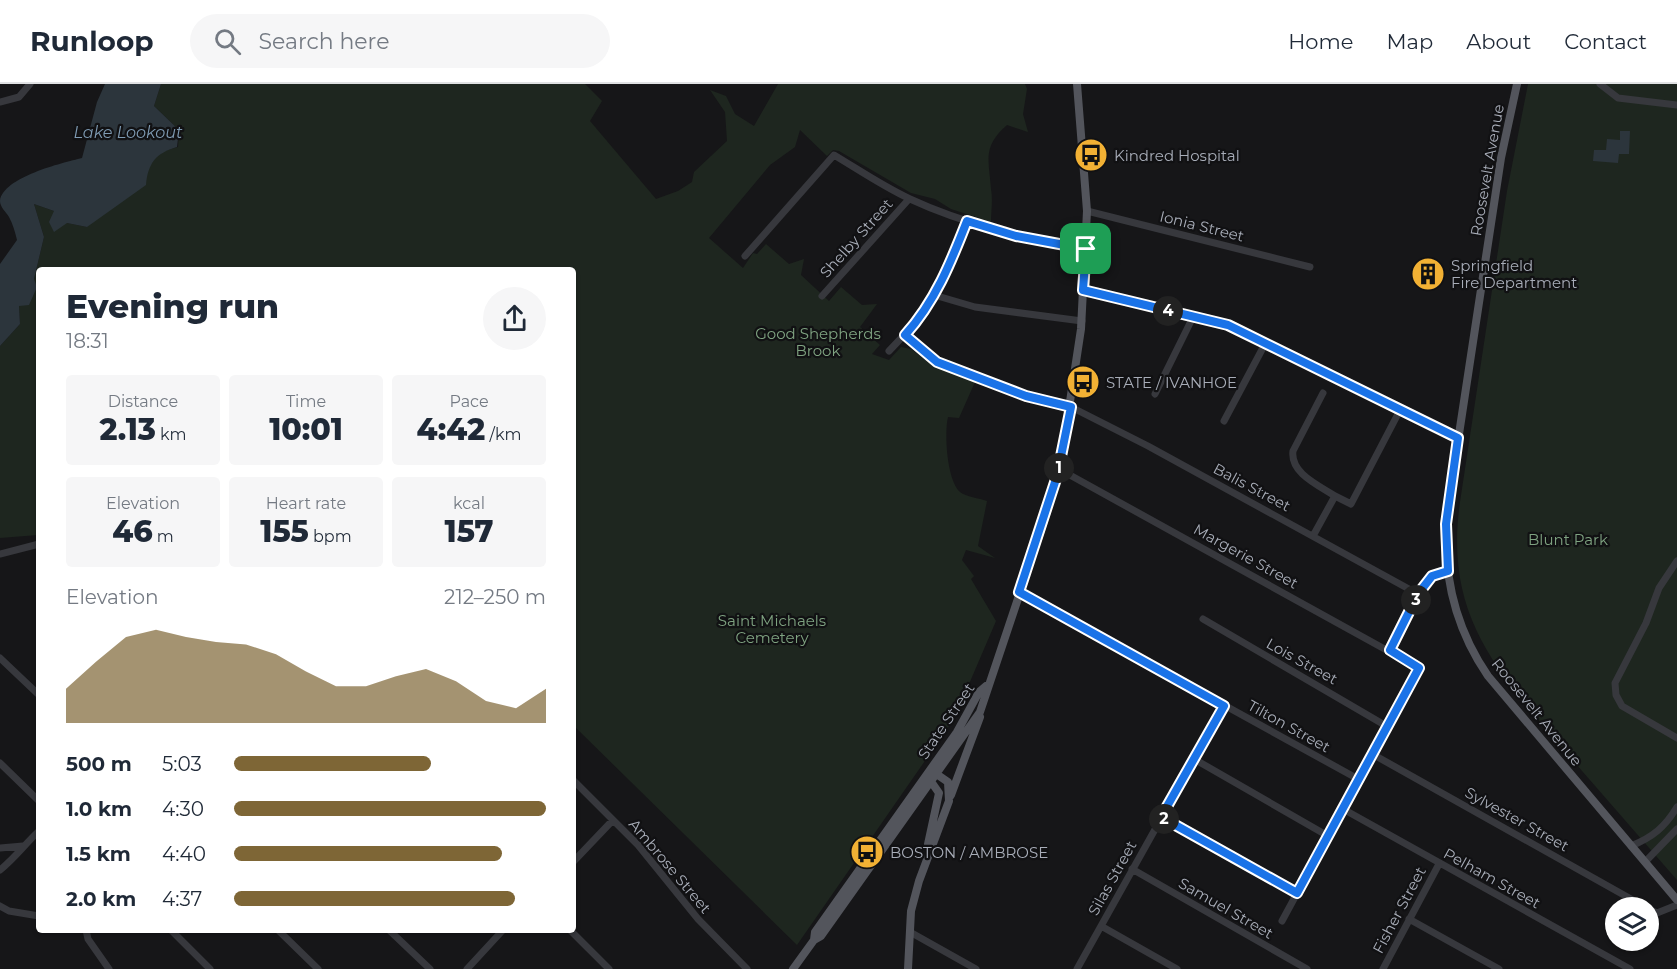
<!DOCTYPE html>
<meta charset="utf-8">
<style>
body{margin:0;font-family:Montserrat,sans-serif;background:#f6f6f7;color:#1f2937;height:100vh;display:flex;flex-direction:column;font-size:22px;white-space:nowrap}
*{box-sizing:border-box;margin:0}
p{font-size:20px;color:#747a83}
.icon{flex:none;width:33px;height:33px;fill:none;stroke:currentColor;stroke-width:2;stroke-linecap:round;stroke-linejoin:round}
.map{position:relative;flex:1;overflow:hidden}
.panel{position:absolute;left:36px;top:183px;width:540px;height:666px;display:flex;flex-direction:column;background:#fff;border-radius:6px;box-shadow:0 2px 4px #0004}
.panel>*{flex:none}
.controls{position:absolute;left:1605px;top:813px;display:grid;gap:12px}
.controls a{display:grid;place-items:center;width:54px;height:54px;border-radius:50%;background:#fff;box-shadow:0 2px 4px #0004;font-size:30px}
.pin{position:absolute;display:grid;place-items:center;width:51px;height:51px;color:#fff;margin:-26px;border-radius:12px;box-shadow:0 3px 9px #0006}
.km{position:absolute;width:30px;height:30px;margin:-15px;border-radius:50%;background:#222;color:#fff;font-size:16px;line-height:30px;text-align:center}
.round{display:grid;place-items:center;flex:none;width:63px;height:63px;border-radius:32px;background:#f6f6f7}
.headline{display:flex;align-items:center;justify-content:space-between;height:102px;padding:0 30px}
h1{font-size:33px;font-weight:800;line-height:45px}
.figures{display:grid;grid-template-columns:repeat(3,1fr);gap:9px;height:102px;padding:6px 30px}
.figures div{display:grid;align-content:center;border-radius:6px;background:#f6f6f7;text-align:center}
.figures b{font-size:30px;font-weight:800}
.figures small{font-size:16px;font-weight:400}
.figures p{font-size:16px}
.chart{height:168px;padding:12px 30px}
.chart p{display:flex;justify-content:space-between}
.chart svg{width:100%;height:108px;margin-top:6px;fill:#7e6636;opacity:.7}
ul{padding:0 30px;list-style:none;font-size:20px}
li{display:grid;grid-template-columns:96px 72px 1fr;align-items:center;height:45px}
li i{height:15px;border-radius:8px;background:#7e6636}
header{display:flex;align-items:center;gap:36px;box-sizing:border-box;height:84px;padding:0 30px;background:#fff;border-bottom:2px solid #e0e1e3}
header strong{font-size:28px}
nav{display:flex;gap:33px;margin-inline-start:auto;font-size:21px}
.search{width:420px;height:54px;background:#f6f6f7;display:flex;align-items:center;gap:15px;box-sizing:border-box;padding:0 21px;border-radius:33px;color:#747a83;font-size:22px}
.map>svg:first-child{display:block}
.green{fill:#1e261f}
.water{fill:#2c353c}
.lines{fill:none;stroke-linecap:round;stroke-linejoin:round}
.minor{stroke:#37383d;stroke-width:7}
.major{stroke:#53555c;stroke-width:8}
.route-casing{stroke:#fff;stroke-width:12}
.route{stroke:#1a73e8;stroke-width:8}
.labels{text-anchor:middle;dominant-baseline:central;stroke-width:4.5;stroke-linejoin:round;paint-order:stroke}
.poi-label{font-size:15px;fill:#a8adb8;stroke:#111113;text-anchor:start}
.street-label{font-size:15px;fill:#a8adb8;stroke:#111113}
.park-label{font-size:15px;fill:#7fa381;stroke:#111113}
.water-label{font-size:16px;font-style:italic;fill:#7f9bb3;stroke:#111113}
</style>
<header>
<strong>Runloop</strong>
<div class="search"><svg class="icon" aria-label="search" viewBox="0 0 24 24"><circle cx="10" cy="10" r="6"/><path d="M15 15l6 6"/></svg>Search here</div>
<nav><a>Home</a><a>Map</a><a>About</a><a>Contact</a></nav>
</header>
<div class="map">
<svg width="1677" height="885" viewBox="0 0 1677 885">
<rect width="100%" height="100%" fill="#161618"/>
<!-- green -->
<path class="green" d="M161 0H585L602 17 590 37 656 115 678 107 692 98 694 88 727 57 725 28 710 6 726 12 735 30 754 42 778 0H1025L1027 5 1023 30 1028 48 1007 41C982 63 989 76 991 105 993 116 991 127 991 138L951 125 935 115 911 109 839 67 833 66 827 72 800 46 795 63 770 81 709 154 743 184 753 169 757 170 766 160 789 180 804 175 801 191 829 217 841 203 862 221 877 220 860 243 880 261 872 270 889 276 901 263 911 265 933 282 975 298 959 334 948 333C944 350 947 396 960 408 966 413 979 414 987 417L978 462 995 474 966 466 962 476 974 492 971 495 996 537 954 635 797 861 573 641V186H39V442L38 451 0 454V262L20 240 19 222 34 195 44 153 34 120 54 127 67 139 87 143 147 85 160 68 178 63 179 46 154 22Z
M1528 0H1677V796C1639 752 1601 709 1563 665 1495 585 1444 530 1460 418L1507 107Z"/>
<!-- water -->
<path class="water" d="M105 0H161L154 22 179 46 177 63C156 69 148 79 146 101L87 143 67 139 54 148 49 138 54 127 34 120 44 153 34 195 37 203 29 221 19 222 20 240 0 262V180L17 156C15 148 13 140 9 133 6 128 0 123 0 117 3 93 62 79 82 74L97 18Z
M1620 47H1630L1629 70H1619L1618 79 1593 77 1594 66H1606L1607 55 1620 56Z"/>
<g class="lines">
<!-- minor -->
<path class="minor" d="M1600 0 1618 14 1677 21
M0 18 19 13 30 0
M1087 127 1310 183
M745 172 834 71C859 86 884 103 910 115 966 141 1025 154 1085 165
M1083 206 1228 241 1458 354
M934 211 975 223 1082 237
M822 212 909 115
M905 251 937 278 1026 312 1071 323 1148 362 1418 510
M889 267 923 231 945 188 967 137
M1155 310 1193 233
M1224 337 1266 258
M1059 385 1419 584 1282 837
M1335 412 1351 420 1400 326
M1313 452 1335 412C1318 401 1290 389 1293 367L1323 309
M0 470 39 460
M1677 477 1659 504 1646 539 1615 599 1616 611 1622 622 1677 654
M1019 508 1358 695
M1203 535 1388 643
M1390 566 1418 510 1432 492 1447 487
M0 574 39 611
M1374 671 1647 824
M1194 675 1328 752
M0 679 39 717
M573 696 638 761 698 835 747 885
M1343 725 1630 885
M1161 733 1297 809
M1631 762C1653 753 1665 743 1677 723
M0 764 23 762
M573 778 613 736
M1645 778 1677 745
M1132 785 1307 885
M0 786C15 774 25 760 39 747
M0 822 9 827 39 832
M1648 825 1657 829 1677 821
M1409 835 1499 885
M1101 842 1177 885
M86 846 88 855 109 885
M171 846 210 885
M278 846 318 885
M389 846 430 885
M570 846 609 885
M910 848 976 885
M467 885 503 846
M1077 885 1224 622
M1383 885 1439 780"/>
<!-- major -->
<path class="major" d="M1517 0 1501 74 1447 429C1442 488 1455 544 1488 592L1677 816
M930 696 939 709 928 760 930 765
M951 711 980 633
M814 856 821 852 980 628 1047 428 1062 370 1081 245 1087 127 1077 0
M793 885 814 856 815 848 957 648 979 608 986 602
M908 885 911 827 919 797 949 717 948 698 935 689"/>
</g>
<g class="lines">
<!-- route casing -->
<g class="route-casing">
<path id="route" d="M967 137 1016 152 1086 165 1083 206 1228 241 1458 354 1446 440 1448 487 1432 492 1418 510 1390 566 1419 584 1297 809 1161 733 1224 622 1019 508 1057 392 1071 323 1026 312 937 278 905 251C935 218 951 178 967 137Z"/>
</g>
<!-- route -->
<use href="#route" class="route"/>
</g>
<!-- icons -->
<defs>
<g id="bus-disc" transform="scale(1.725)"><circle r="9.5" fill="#f2b134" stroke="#111113"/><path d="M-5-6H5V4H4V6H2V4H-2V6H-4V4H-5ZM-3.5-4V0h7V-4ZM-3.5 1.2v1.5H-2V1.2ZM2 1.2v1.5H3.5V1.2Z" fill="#111"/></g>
<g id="building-disc" transform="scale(1.725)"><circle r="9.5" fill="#f2b134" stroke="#111113"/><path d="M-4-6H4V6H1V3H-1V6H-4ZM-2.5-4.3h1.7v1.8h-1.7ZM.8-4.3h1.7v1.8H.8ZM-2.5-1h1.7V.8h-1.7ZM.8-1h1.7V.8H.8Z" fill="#111"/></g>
</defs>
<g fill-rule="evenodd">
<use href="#bus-disc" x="1091" y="71"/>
<use href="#building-disc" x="1428" y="190"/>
<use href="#bus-disc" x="1083" y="298"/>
<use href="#bus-disc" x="867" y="768"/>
</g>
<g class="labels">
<!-- poi labels -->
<g class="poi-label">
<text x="1114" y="71">Kindred Hospital</text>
<text x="1451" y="181">Springfield<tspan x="1451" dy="17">Fire Department</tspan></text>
<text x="1106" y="298">STATE / IVANHOE</text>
<text x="890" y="768">BOSTON / AMBROSE</text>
</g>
<!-- street labels -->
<g class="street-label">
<text transform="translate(1487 86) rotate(-80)">Roosevelt Avenue</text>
<text transform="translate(1202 142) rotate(14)">Ionia Street</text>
<text transform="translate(856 154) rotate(-48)">Shelby Street</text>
<text transform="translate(1252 403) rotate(28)">Balis Street</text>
<text transform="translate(1246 472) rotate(29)">Margerie Street</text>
<text transform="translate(1302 577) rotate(29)">Lois Street</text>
<text transform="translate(1537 628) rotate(51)">Roosevelt Avenue</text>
<text transform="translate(946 637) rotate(-56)">State Street</text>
<text transform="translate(1289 642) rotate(29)">Tilton Street</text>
<text transform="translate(1517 735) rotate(29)">Sylvester Street</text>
<text transform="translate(670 782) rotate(50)">Ambrose Street</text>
<text transform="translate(1112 794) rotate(-61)">Silas Street</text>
<text transform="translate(1492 794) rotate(29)">Pelham Street</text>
<text transform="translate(1226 824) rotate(30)">Samuel Street</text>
<text transform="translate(1399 826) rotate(-62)">Fisher Street</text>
</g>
<!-- park labels -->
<g class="park-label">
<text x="818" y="249">Good Shepherds<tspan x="818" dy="17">Brook</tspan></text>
<text x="1568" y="455">Blunt Park</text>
<text x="772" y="536">Saint Michaels<tspan x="772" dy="17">Cemetery</tspan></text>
</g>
<!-- water labels -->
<g class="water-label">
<text x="128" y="48">Lake Lookout</text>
</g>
</g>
</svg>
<div class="controls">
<a><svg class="icon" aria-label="layers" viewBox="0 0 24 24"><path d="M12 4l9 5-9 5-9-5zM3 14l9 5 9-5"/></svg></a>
</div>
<div class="pin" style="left:1086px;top:165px;background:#1e9e55"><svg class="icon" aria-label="arrive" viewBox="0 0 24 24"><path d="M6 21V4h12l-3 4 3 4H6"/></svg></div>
<b class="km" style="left:1059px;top:384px">1</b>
<b class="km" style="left:1164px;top:735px">2</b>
<b class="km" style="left:1416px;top:516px">3</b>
<b class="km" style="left:1168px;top:227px">4</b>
<section class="panel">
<div class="headline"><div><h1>Evening run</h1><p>18:31</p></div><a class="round"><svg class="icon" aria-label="share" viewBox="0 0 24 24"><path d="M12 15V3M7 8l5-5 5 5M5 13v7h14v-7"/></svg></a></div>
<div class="figures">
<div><p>Distance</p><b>2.13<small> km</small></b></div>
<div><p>Time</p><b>10:01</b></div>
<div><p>Pace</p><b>4:42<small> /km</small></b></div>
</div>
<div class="figures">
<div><p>Elevation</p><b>46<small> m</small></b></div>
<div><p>Heart rate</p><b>155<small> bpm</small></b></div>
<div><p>kcal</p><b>157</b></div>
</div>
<div class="chart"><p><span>Elevation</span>212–250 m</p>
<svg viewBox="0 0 160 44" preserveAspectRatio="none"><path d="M0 44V30L10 19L20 9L30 6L40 9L50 11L60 12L70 16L80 23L90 29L100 29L110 25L120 22L130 27L140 35L150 38L160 30V44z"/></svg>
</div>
<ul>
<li><b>500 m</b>5:03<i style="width:63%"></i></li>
<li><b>1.0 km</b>4:30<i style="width:100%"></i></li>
<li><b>1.5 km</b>4:40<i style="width:86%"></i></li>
<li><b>2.0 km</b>4:37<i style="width:90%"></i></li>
</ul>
</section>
</div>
